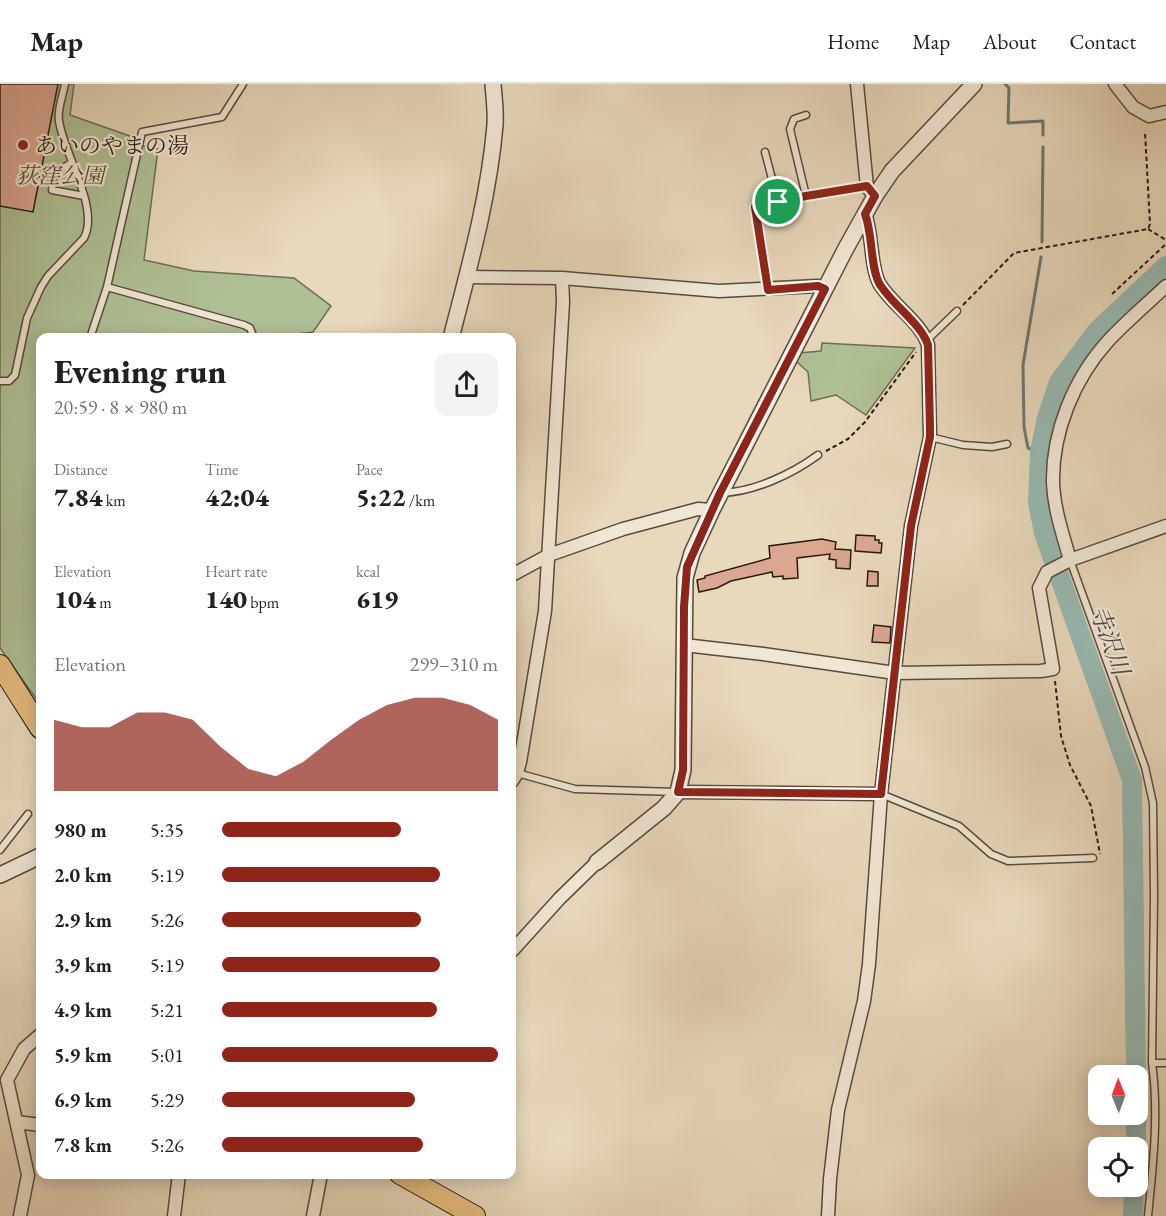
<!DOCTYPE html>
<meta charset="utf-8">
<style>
body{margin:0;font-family:"EB Garamond","Noto Serif JP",serif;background:#f2f2f2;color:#202124;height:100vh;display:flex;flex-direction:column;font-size:22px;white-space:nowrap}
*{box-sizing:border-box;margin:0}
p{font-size:20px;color:#757577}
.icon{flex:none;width:33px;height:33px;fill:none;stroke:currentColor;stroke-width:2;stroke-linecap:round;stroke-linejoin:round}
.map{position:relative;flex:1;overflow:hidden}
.details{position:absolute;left:36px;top:249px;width:480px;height:846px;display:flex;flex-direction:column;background:#fff;border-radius:12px;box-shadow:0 3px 15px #0003}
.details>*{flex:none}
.needle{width:39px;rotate:359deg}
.tools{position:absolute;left:1088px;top:981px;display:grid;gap:12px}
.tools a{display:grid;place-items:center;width:60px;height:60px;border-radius:12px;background:#fff;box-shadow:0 3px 15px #0003;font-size:30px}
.pin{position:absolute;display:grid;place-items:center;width:51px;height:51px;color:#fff;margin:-26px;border:3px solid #fff;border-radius:50%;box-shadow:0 2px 6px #0007}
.round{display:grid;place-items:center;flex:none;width:63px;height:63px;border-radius:12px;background:#f2f2f2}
.summary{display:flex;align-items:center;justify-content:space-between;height:102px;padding:0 18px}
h1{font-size:33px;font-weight:800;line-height:45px}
.metrics{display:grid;grid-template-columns:repeat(3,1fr);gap:9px;height:102px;padding:6px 18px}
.metrics div{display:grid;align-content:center}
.metrics b{font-size:26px;font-weight:800}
.metrics small{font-size:16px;font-weight:400}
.metrics p{font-size:16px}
.chart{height:168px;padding:12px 18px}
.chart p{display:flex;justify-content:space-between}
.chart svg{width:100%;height:108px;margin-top:6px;fill:#8f2418;opacity:.7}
ul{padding:0 18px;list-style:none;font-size:20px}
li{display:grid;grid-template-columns:96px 72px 1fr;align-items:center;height:45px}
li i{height:15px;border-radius:8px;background:#8f2418}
header{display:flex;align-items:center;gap:36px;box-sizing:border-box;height:84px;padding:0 30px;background:#fff;border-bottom:2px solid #e0e0e0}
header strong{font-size:28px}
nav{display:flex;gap:33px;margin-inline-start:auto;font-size:21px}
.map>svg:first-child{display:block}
.green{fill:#afc096;stroke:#6c6d54;stroke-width:1.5}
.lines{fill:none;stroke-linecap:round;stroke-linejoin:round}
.stream{stroke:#6b7972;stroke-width:3}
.river{stroke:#97b9b2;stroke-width:20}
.building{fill:#dba792;stroke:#291a11;stroke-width:1.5}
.service-casing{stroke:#594a3c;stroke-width:9}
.minor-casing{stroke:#594a3c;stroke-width:15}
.tertiary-casing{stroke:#594a3c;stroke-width:18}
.primary-casing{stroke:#291a11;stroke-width:22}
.path{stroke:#291a11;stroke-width:2;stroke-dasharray:4.5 3;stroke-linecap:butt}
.service{stroke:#f0e6d3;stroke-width:6}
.minor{stroke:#f0e6d3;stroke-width:12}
.tertiary{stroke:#f0e6d3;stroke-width:15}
.primary{stroke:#e4bc7e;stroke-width:20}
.route-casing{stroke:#fff;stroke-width:12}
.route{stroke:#8f2418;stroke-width:8}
.poi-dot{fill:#8f2418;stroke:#f0e6d3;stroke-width:2}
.labels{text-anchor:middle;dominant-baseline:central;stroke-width:4.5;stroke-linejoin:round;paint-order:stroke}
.poi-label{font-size:22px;fill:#291a11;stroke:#f0e6d3;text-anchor:start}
.park-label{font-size:22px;font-style:italic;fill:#514c39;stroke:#f0e6d3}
.water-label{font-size:24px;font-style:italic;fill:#4a4a41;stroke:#f0e6d3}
</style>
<header>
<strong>Map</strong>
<nav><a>Home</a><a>Map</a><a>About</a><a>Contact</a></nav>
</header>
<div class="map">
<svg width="1166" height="1132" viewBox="0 0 1166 1132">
<rect width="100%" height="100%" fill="#e8d8bc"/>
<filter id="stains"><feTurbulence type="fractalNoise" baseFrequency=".00333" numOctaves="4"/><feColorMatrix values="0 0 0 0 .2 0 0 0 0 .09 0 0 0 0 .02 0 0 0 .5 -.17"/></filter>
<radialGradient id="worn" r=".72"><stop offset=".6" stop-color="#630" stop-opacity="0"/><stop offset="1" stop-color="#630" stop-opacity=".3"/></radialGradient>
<!-- green -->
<path class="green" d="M0 0H74L70 31 130 52 129 59 158 65 144 176 194 187 294 194 331 222 313 248 261 254H40V608L37 616 0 564Z
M822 259 915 264 866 331 836 311 811 317 808 288 796 277 799 269 821 267Z"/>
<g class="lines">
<!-- stream -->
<path class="stream" d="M1005 0 1009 4 1008 39 1043 37V51
M1042 158 1043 63
M1040 368 1028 364 1024 343 1023 281 1041 173
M1131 1064V1030"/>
<!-- river -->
<path class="river" d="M1136 992 1132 696 1044 449 1038 418 1040 368 1047 334 1059 298 1097 247 1166 182
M1136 1064V1030
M1133 1132 1134 1102"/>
</g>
<!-- building -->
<path class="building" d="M0 0H58L33 128 0 122Z
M856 451 875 452V456H879V459H882L881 469 855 467Z
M822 455 836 458 835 465 851 466 850 485 836 484V476L829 475 830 470 797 474 798 494 783 495V492L773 493 772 488 731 497 717 504 699 508 697 496 705 494V492L770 474 769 462Z
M868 487 878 488V502H867Z
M874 541 891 543 890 559 872 558Z"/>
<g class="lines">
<!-- service casing -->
<g class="service-casing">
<path id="service" d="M806 31 794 35 790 45 806 112 867 103
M765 68 778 118 806 112
M71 79 55 89 52 106 84 112
M107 203 244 241 250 244 254 254
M767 206 755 123 778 118
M90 254 107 203 142 48 222 33 243 0
M927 256 957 227
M0 297H9L15 291 27 234 41 203 48 192 84 154C100 124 64 71 59 37 57 26 63 11 65 0
M930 353 963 361 992 363 1007 360
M721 409C754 408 792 390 818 371
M1070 476 1145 683 1153 719 1154 812 1152 979
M517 689 575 705 677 708
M881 710 959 742 991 770 1008 777 1093 774
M0 766 28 730
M1148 1132C1153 1082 1159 1029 1152 979H1166"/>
</g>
<!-- minor casing -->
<g class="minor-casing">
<path id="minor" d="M857 0 867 103 875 112
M1115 0 1133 23 1149 32 1166 28
M467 193 562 194 719 207 818 202 825 205
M1070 476C1063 451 1054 425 1053 399 1052 348 1074 294 1109 256 1127 237 1147 220 1166 202
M512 491 549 471 623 445 698 425 712 426
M684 561 763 570 895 589 1041 587 1053 585 1039 504 1047 488 1070 476 1166 442
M512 697 517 689 520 678 545 527 563 218 562 194
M678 708 881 710
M512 867 560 814 597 778
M17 1038 40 1041
M20 1132 28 1091 7 996 24 965 40 951
M174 1132 179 1090
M313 1132 321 1090
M828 1132 830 1095 838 1026 864 917 869 880 881 710 911 442 930 353 928 261C921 238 891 220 879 199 870 181 873 151 865 130"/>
</g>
<!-- tertiary casing -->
<g class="tertiary-casing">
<path id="tertiary" d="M451 254C469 184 489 113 495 41 496 28 494 14 493 0
M597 778 664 724 678 708 683 686 685 494 692 469 712 426 845 166 875 112 892 87 974 0
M0 791 40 772"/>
</g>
<!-- primary casing -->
<g class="primary-casing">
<path id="primary" d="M0 581 40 644
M400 1090 475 1132"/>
</g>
<!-- path -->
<path class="path" d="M1148 145 1166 156
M1112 210 1166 160
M963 221 1014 169 1148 145 1150 140 1145 48
M826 367 848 355 865 338 916 268
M1055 597 1061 652 1070 681 1091 722 1100 770"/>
<!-- service -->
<use href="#service" class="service"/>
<!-- minor -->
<use href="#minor" class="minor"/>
<!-- tertiary -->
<use href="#tertiary" class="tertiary"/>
<!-- primary -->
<use href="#primary" class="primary"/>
</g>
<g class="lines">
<!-- route casing -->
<g class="route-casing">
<path id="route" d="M867 102 875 112 865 130C873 151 870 181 879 199 891 220 921 239 928 261L930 344V353L911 442 881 710 678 708 683 686 684 523 687 483 720 409 825 205 818 202 768 206 755 123 806 112Z"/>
</g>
<!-- route -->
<use href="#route" class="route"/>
</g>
<!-- markers -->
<circle class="poi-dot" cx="23" cy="61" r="6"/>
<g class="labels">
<!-- poi labels -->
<g class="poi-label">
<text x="35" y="61">あいのやまの湯</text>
</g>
<!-- park labels -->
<g class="park-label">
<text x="60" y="91">荻窪公園</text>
</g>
<!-- water labels -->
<g class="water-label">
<text transform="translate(1110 556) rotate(70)">寺沢川</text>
</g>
</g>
<rect width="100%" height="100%" filter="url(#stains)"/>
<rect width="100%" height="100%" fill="url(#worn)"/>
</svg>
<div class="tools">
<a><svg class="needle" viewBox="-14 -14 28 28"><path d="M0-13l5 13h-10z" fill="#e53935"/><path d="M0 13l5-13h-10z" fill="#757577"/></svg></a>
<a><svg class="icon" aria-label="locate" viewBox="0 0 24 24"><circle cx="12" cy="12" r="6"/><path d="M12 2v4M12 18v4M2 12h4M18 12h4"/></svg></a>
</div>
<div class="pin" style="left:778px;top:118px;background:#1e9e55"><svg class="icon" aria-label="arrive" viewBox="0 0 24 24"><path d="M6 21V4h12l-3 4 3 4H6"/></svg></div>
<section class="details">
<div class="summary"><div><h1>Evening run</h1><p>20:59 · 8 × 980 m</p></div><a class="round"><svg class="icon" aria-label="share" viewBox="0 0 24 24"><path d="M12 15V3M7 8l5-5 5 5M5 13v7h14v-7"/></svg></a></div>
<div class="metrics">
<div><p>Distance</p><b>7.84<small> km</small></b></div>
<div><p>Time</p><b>42:04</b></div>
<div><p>Pace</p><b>5:22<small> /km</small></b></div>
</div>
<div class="metrics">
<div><p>Elevation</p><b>104<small> m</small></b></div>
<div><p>Heart rate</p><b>140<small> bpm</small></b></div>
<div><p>kcal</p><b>619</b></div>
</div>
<div class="chart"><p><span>Elevation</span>299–310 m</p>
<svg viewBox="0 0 160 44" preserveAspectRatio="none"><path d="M0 44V15L10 18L20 18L30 12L40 12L50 15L60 26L70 35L80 38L90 32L100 23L110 15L120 9L130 6L140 6L150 9L160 15V44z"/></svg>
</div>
<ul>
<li><b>980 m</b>5:35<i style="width:65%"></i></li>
<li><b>2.0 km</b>5:19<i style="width:79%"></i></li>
<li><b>2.9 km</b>5:26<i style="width:72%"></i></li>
<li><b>3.9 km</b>5:19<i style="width:79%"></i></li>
<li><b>4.9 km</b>5:21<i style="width:78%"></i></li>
<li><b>5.9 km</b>5:01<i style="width:100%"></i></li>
<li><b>6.9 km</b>5:29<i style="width:70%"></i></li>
<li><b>7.8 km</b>5:26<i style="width:73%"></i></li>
</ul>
</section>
</div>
